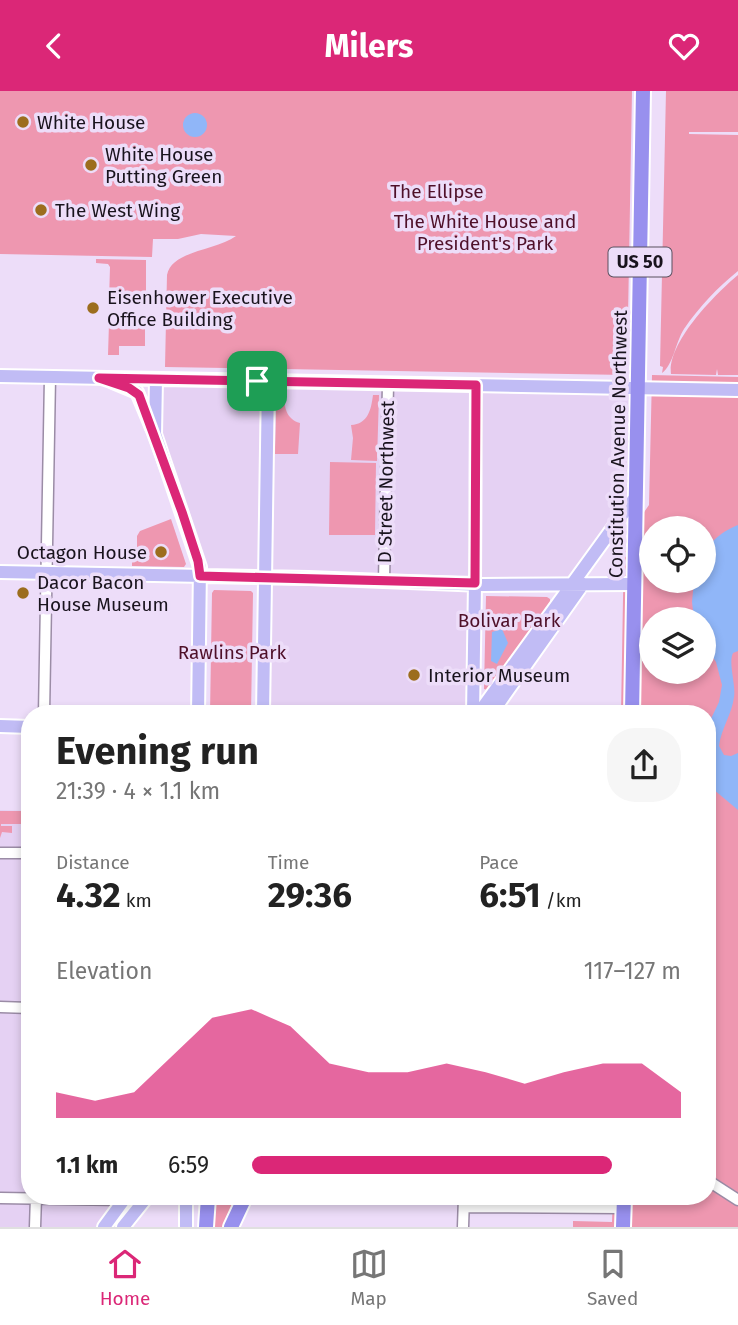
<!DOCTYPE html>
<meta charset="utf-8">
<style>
body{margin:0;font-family:"Fira Sans",sans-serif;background:#f6f6f6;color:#222;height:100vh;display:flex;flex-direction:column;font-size:26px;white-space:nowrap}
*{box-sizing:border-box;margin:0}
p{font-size:23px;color:#767676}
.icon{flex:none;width:38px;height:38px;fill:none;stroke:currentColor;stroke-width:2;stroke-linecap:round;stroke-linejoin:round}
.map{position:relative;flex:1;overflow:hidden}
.panel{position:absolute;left:21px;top:614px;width:695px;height:500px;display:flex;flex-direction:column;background:#fff;border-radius:28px;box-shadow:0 4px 10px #0003}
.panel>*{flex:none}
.buttons{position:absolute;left:639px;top:425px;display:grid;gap:14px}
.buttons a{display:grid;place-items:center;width:77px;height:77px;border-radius:50%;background:#fff;box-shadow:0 4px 10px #0003;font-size:35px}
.pin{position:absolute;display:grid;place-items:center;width:60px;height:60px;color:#fff;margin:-30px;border-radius:14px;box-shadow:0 4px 10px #0006}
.round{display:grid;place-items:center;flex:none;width:74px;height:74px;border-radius:28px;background:#f6f6f6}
.overview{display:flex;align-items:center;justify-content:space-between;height:119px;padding:0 35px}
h1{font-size:38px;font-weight:700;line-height:52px}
.stats{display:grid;grid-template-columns:repeat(3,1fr);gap:10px;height:119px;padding:7px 35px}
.stats div{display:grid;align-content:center}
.stats b{font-size:35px;font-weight:700}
.stats small{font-size:19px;font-weight:400}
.stats p{font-size:19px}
.chart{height:196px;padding:14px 35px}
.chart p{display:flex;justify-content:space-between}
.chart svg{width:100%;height:126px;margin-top:7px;fill:#db2777;opacity:.7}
ul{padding:0 35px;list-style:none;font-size:23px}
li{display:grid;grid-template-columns:112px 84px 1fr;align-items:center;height:52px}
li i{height:18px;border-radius:9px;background:#db2777}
header{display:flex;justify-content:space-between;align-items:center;height:91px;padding:0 35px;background:#db2777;color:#fff;font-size:32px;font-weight:700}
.menu{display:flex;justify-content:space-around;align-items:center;height:98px;border-top:2px solid #e0e0e0;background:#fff;font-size:19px;color:#767676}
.menu a{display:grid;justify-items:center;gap:4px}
.menu .current{color:#db2777}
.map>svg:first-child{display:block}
.built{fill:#e5d1f3}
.green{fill:#ee97b0;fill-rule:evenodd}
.water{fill:#90b6f8}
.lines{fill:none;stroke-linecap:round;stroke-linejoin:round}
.minor-casing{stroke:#9b8ca6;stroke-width:13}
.major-casing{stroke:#fff;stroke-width:16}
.highway-casing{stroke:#fff;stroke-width:18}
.minor{stroke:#fff;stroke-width:10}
.major{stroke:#c1bcf5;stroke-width:12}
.highway{stroke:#9890ee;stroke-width:14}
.route-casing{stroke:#fff;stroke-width:14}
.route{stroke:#db2777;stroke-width:9}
.poi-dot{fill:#9c6d1e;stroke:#edddf9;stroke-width:2.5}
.labels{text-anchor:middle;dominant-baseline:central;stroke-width:7;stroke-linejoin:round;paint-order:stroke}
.shield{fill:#edddf9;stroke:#59505f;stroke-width:2}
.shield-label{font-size:18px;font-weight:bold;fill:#19131d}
.poi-label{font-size:19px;fill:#19131d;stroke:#edddf9;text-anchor:start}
.park-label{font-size:19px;fill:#4f1029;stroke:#edddf9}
.street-label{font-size:19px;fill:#19131d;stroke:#edddf9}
</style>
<header><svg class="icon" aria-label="back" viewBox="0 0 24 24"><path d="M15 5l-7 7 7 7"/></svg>Milers<svg class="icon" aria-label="heart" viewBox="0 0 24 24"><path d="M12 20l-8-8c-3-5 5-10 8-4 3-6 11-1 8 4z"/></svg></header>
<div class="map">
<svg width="738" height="1136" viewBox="0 0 738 1136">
<rect width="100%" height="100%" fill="#edddf9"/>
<!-- built -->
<path class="built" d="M156 288 638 297 636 405 572 493H475L473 623H263L266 487 200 485 154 335Z
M0 719 30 720V1106L112 1112 114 1114 101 1136H0Z"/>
<!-- green -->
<path class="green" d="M0 0H632L627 284 165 276 167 184C172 159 216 160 236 145L201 143 178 148H153L152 166 0 163Z
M666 0H738V41H689V43L738 44V180C718 196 699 216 684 238 676 250 673 275 662 282L663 276 660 275Z
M96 168 146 169V210H109L110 176 108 173 96 172Z
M738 184V284H718L717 278 716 284 671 283C667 252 715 203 738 184Z
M109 232H145V255H119V264H108Z
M652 284 738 286V1136H573V1130L612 1131 613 1106H707V623H621L624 450 649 414ZM651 438H704V490H651ZM651 528H704V581H651Z
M281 302H284C284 316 286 328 300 332L298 363H275L276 315Z
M373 304H379L377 370 351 369 353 347 351 334C368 333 371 319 373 304Z
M330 371 376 372 375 444H329Z
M171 428 186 473 184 476 132 475V469H137V445L140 440Z
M214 499 251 500 253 502 251 623H210L212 502Z
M486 505 547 506 550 508V512L487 599 484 598Z
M0 720H30V739L28 733H1V735H12V742L2 741 0 747Z
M213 1106H239L225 1136H212Z"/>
<!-- water -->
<path class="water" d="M183 34a12 12 0 1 1 24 0a12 12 0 1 1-24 0Z
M738 434V560L733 562C728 572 736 593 734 606 732 623 721 638 719 655L724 664 731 665 738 662V719L707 693V636L719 611 722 594 716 571 704 553V528H694L692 511 694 490H704C704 483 702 473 704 466 707 451 725 439 738 434Z
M502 538 508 552 497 573 491 570 492 541Z"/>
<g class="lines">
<!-- minor casing -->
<g class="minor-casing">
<path id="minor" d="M384 490 388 293
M475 492 476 294
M44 623 50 286
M0 762H30
M0 916 30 917
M707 1089 738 1109
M0 1107 123 1109
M464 1116 623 1117
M35 1136 36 1106
M463 1136 464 1106"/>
</g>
<!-- major casing -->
<g class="major-casing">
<path id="major" d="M0 285 738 299
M156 288 155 343 200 476 198 623
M113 291 137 301 152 337
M0 481 309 487 483 494 634 493
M263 623 268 290
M473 623 475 492
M478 623 636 405
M491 623 583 493
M0 635 30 636
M104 1136 126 1106
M123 1136 147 1106
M186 1136V1106"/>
</g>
<!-- highway casing -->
<g class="highway-casing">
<path id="highway" d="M632 623 643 0
M206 1136 208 1106
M231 1136 245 1106
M623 1136 624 1106"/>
</g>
<!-- minor -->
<use href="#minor" class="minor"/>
<!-- major -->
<use href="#major" class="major"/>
<!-- highway -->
<use href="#highway" class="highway"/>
</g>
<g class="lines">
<!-- route casing -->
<g class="route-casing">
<path id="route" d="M99 287 476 294 475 492 200 485 198 470 182 421 139 304 129 297Z"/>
</g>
<!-- route -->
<use href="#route" class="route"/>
</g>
<!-- markers -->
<g class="poi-dot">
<circle cx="23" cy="31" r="7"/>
<circle cx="91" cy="74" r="7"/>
<circle cx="41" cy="119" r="7"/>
<circle cx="93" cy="217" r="7"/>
<circle cx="161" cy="461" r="7"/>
<circle cx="23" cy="502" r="7"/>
<circle cx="414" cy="584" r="7"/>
</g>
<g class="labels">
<!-- shield labels -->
<rect class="shield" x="608.5" y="156.5" width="63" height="29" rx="5"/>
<g class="shield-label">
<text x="640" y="171">US 50</text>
</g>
<!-- poi labels -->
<g class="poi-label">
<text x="37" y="31">White House</text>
<text x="105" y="63">White House<tspan x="105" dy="22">Putting Green</tspan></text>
<text x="55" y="119">The West Wing</text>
<text x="107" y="206">Eisenhower Executive<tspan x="107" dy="22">Office Building</tspan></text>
<text x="147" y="461" text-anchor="end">Octagon House</text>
<text x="37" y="491">Dacor Bacon<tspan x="37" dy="22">House Museum</tspan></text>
<text x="428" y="584">Interior Museum</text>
</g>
<!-- park labels -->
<g class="park-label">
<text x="437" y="100">The Ellipse</text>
<text x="485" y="130">The White House and<tspan x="485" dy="22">President's Park</tspan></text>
<text x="509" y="529">Bolivar Park</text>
<text x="232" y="561">Rawlins Park</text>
</g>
<!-- street labels -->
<g class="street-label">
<text transform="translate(618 353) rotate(-89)">Constitution Avenue Northwest</text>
<text transform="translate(386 391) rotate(-89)">D Street Northwest</text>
</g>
</g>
</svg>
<div class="buttons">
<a><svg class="icon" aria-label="locate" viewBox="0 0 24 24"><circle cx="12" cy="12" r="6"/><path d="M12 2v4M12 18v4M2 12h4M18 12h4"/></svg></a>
<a><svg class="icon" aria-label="layers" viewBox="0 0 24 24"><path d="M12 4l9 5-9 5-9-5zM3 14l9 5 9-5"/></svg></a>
</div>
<div class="pin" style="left:257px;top:290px;background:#1e9e55"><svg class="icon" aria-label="arrive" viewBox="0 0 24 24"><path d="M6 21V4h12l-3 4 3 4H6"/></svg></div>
<section class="panel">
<div class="overview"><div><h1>Evening run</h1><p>21:39 · 4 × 1.1 km</p></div><a class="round"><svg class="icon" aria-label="share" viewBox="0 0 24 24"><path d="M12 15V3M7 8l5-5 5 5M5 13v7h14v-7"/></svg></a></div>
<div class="stats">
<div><p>Distance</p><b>4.32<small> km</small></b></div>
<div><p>Time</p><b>29:36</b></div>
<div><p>Pace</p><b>6:51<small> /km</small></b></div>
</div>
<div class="chart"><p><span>Elevation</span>117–127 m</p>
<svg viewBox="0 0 160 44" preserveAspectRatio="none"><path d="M0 44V35L10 38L20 35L30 22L40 9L50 6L60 12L70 25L80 28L90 28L100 25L110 28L120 32L130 28L140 25L150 25L160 35V44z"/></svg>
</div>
<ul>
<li><b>1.1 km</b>6:59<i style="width:84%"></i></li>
</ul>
</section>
</div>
<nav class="menu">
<a class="current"><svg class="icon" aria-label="home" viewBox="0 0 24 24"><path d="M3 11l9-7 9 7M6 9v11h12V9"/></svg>Home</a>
<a><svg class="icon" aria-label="map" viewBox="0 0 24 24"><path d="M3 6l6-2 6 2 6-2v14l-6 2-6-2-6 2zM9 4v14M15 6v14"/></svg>Map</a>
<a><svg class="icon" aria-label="saved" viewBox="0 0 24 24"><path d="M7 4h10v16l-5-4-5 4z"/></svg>Saved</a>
</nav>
